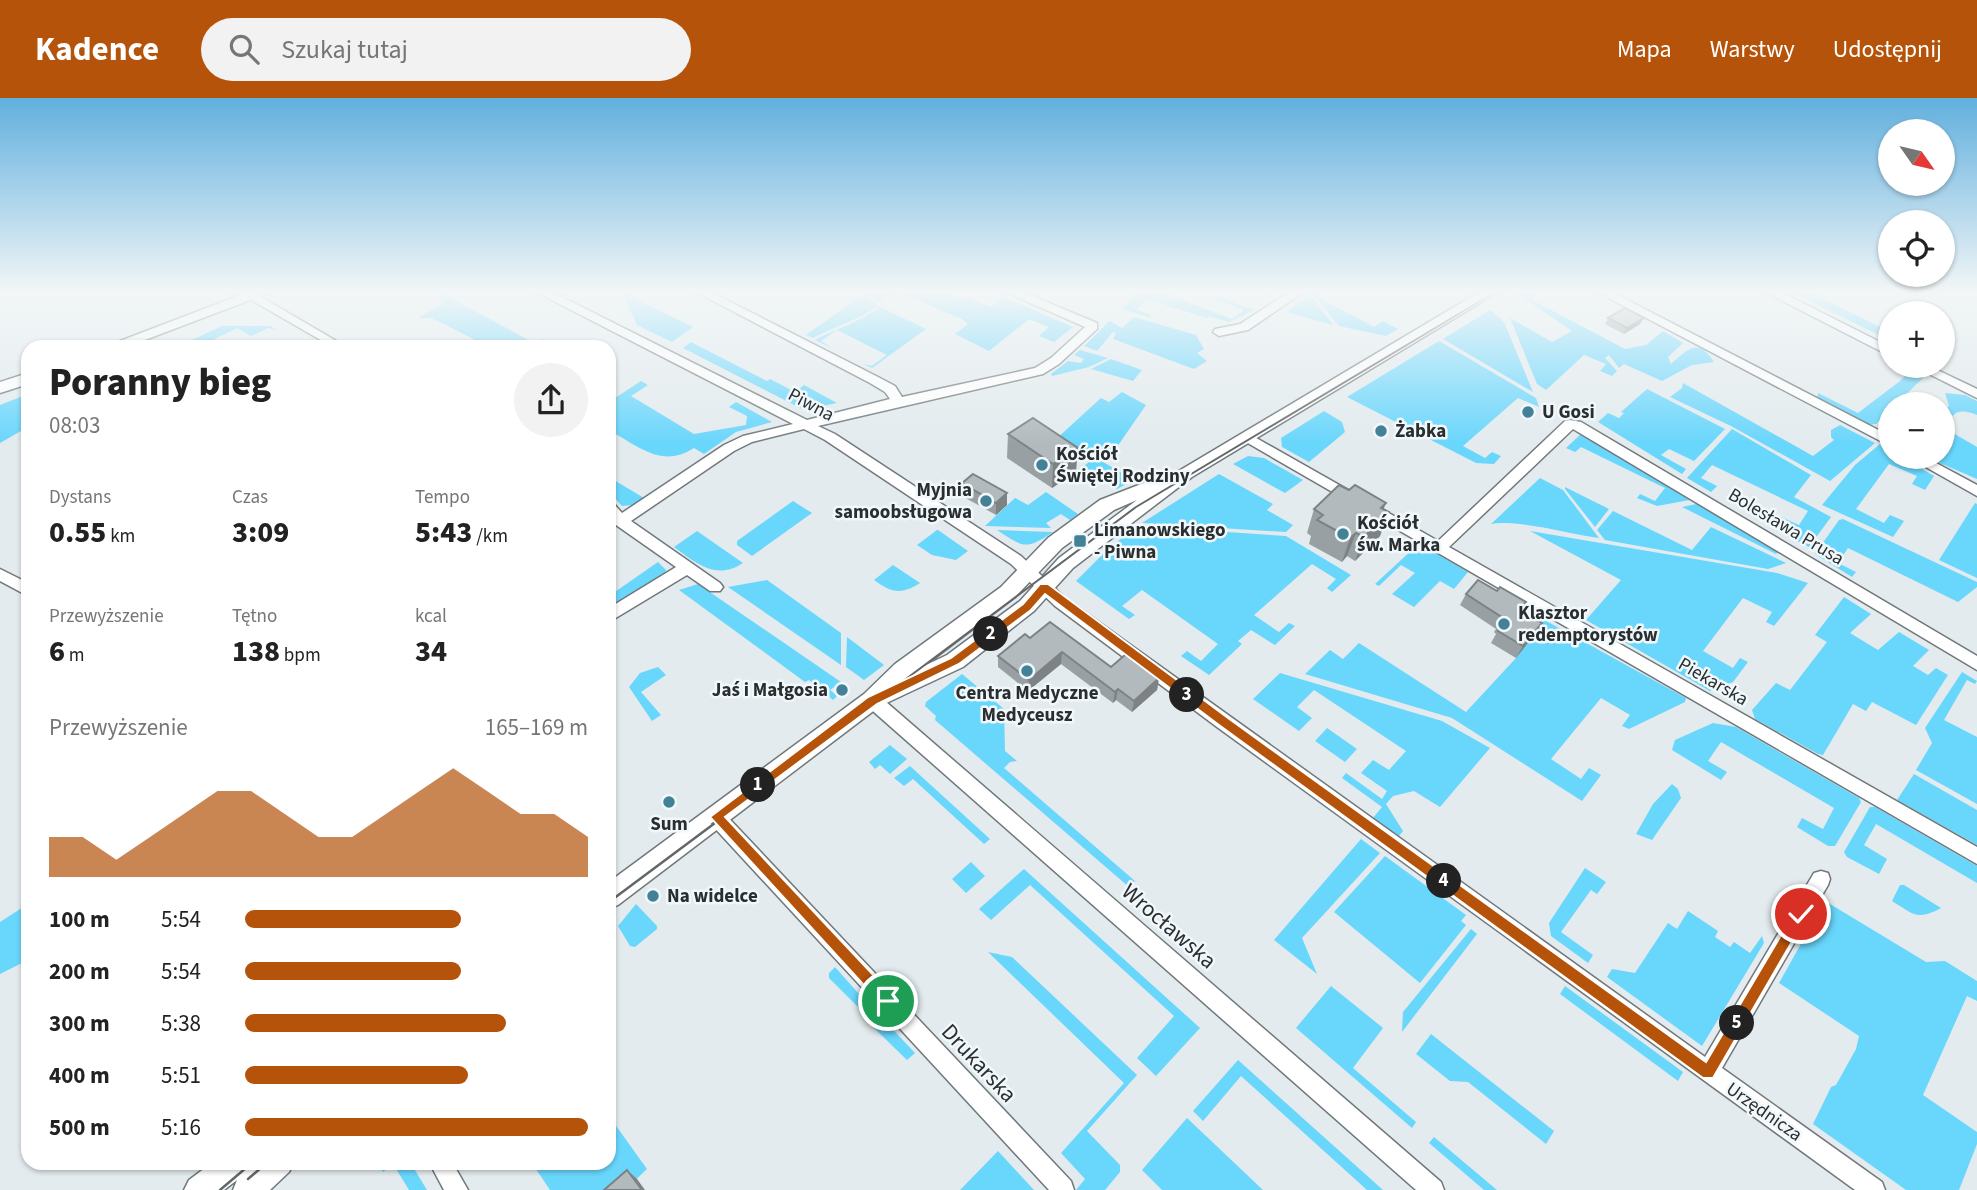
<!DOCTYPE html>
<html lang="pl">
<meta charset="utf-8">
<style>
body{margin:0;font-family:"Source Sans 3",sans-serif;background:#f2f2f2;color:#222;height:100vh;display:flex;flex-direction:column;font-size:26px;white-space:nowrap}
*{box-sizing:border-box;margin:0}
p{font-size:23px;color:#767676}
.icon{flex:none;width:38px;height:38px;fill:none;stroke:currentColor;stroke-width:2;stroke-linecap:round;stroke-linejoin:round}
.map{position:relative;flex:1;overflow:hidden}
.panel{position:absolute;left:21px;top:242px;width:595px;height:830px;display:flex;flex-direction:column;background:#fff;border-radius:21px;box-shadow:0 2px 5px #0004}
.panel>*{flex:none}
.needle{width:46px;rotate:124deg}
.fabs{position:absolute;left:1878px;top:21px;display:grid;gap:14px}
.fabs a{display:grid;place-items:center;width:77px;height:77px;border-radius:50%;background:#fff;box-shadow:0 2px 5px #0004;font-size:35px}
.pin{position:absolute;display:grid;place-items:center;width:60px;height:60px;color:#fff;margin:-30px;border:4px solid #fff;border-radius:50%;box-shadow:0 2px 7px #0007}
.km{position:absolute;width:35px;height:35px;margin:-18px;border-radius:50%;background:#222;color:#fff;font-size:19px;line-height:35px;text-align:center}
.round{display:grid;place-items:center;flex:none;width:74px;height:74px;border-radius:37px;background:#f2f2f2}
.overview{display:flex;align-items:center;justify-content:space-between;height:119px;padding:0 28px}
h1{font-size:38px;font-weight:800;line-height:52px}
.metrics{display:grid;grid-template-columns:repeat(3,1fr);gap:10px;height:119px;padding:7px 28px}
.metrics div{display:grid;align-content:center}
.metrics b{font-size:30px;font-weight:800}
.metrics small{font-size:19px;font-weight:400}
.metrics p{font-size:19px}
.chart{height:196px;padding:14px 28px}
.chart p{display:flex;justify-content:space-between}
.chart svg{width:100%;height:126px;margin-top:7px;fill:#b45309;opacity:.7}
ul{padding:0 28px;list-style:none;font-size:23px}
li{display:grid;grid-template-columns:112px 84px 1fr;align-items:center;height:52px}
li i{height:18px;border-radius:9px;background:#b45309}
header{display:flex;align-items:center;gap:42px;box-sizing:border-box;height:98px;padding:0 35px;background:#b45309;color:#fff}
header strong{font-size:33px}
nav{display:flex;gap:38px;margin-inline-start:auto;font-size:24px}
.search{width:490px;height:63px;background:#f2f2f2;display:flex;align-items:center;gap:18px;box-sizing:border-box;padding:0 24px;border-radius:38px;color:#767676;font-size:26px}
.map>svg:first-child{display:block}
.green{fill:#69d6fc}
.lines{fill:none;stroke-linecap:round;stroke-linejoin:round}
.street-casing{stroke:#71787b;stroke-width:3}
.secondary-casing{stroke:#71787b;stroke-width:3}
.street{fill:#fff;fill-rule:evenodd}
.secondary{fill:#fff;fill-rule:evenodd}
.tram-far1{stroke:#626769;stroke-width:2}
.tram{stroke:#626769;stroke-width:2.5}
.wall{fill:#99a0a3}
.shaded-wall{fill:#7d8284}
.building{fill:#b2babd;stroke:#7d8284;stroke-width:2}
.route{fill:#b45309;stroke:#fff;stroke-width:2}
.poi-dot{fill:#438197;stroke:#f0f8fb;stroke-width:2.5}
.labels{text-anchor:middle;dominant-baseline:central;stroke-width:5;stroke-linejoin:round;paint-order:stroke}
.street-label{font-size:19px;fill:#2b2e2f;stroke:#f0f8fb}
.poi-label{font-size:19px;font-weight:bold;fill:#2b2e2f;stroke:#f0f8fb;text-anchor:start}
.near-street-label{font-size:23px;fill:#2b2e2f;stroke:#f0f8fb}
</style>
<header>
<strong>Kadence</strong>
<div class="search"><svg class="icon" aria-label="search" viewBox="0 0 24 24"><circle cx="10" cy="10" r="6"/><path d="M15 15l6 6"/></svg>Szukaj tutaj</div>
<nav><a>Mapa</a><a>Warstwy</a><a>Udostępnij</a></nav>
</header>
<div class="map">
<svg width="1977" height="1092" viewBox="0 0 1977 1092">
<rect width="100%" height="100%" fill="#e3ebee"/>
<!-- green -->
<path class="green" d="M885 193H940L961 202 966 198 990 209 1003 199 1073 229 1054 244 1039 238 1049 229 1029 221 989 253 955 236 968 226 962 221 903 196 894 194 878 203 868 196Z
M1140 193H1158L1232 221 1244 212 1218 202 1211 205 1218 199 1254 212 1229 224 1209 218 1207 220 1146 201 1137 212 1151 217 1149 219 1122 211Z
M1316 193H1322L1316 198 1374 229 1383 223 1398 231 1386 238 1339 228 1313 196Z
M1521 193H1528L1535 199 1532 202 1625 251 1646 247 1663 233 1683 245 1668 259 1671 266C1687 252 1698 239 1714 264L1692 267 1662 283 1624 266 1619 270 1609 257 1605 260 1617 273 1612 278 1600 273 1606 266 1584 257 1546 292 1537 286 1510 220 1552 244 1572 233 1519 197Z
M1789 193H1808L1888 233 1881 238Z
M623 195 693 229 672 244 637 227Z
M445 197 534 245 542 241 556 248H487L432 220H418L444 205 438 201Z
M1311 197 1333 227 1287 214Z
M866 198 878 208C859 222 835 228 813 240L806 237 859 199Z
M880 209 926 231 872 270 863 266 872 268 887 257 837 232 821 243 832 250 815 242C837 230 861 224 880 209Z
M1490 212 1504 224 1533 294 1443 241Z
M1134 219 1196 237 1204 251 1197 255 1207 263 1194 271 1113 241 1116 235 1113 234 1097 253 1084 248 1110 223 1122 230Z
M222 228H270L276 232 268 230 251 238 237 230 201 248H179Z
M1439 243 1536 300 1539 309 1518 300 1463 348 1485 360 1492 354 1501 358 1494 366 1476 365 1347 299Z
M691 244 767 283 770 281 795 294 804 287 837 305 804 312 683 250Z
M1080 252 1108 260 1089 269 1052 278 1051 276 1068 263 1081 265 1084 261 1074 257Z
M1111 261 1142 272 1133 283 1091 271Z
M1912 271 1925 278 1896 306H1890V312L1876 326 1868 327 1817 300 1818 295 1858 315 1900 283Z
M641 283 648 287 631 298 694 336 746 327 747 318 729 309 736 304 772 324 736 334 704 356 694 350C662 371 638 348 609 332V304Z
M1683 285 1813 358 1834 342 1831 339V332L1840 327 1875 345 1830 383 1731 328 1670 299 1682 290Z
M1647 291 1725 331 1694 363 1669 351 1661 357 1686 371 1682 376 1598 324 1608 315 1619 320 1624 315 1621 314Z
M1122 294 1146 307 1119 346 1098 361 1134 382 1117 391 1084 368 1093 361 1055 342 1101 300 1109 304Z
M1945 295 1965 297 1977 303V317C1961 310 1949 313 1948 332L1977 349V381L1926 359H1942L1943 314 1949 308Z
M28 296V329L0 345V307Z
M1324 313 1342 324 1345 334 1309 364 1282 349 1281 340Z
M1732 331 1811 377 1794 399 1831 419 1809 449 1773 430 1781 419 1799 427 1808 413 1712 367 1701 380 1717 388 1711 394 1687 380Z
M1583 334 1695 401 1657 408 1637 400 1640 396 1655 403 1665 390 1581 349 1575 354 1566 350Z
M1880 346 1890 352V359H1902L1934 378 1925 392 1912 386 1917 378 1889 366 1856 411 1884 425 1890 417 1904 423 1893 439 1822 407 1855 367Z
M1248 358 1264 360 1303 382 1285 395 1233 366Z
M1219 376 1273 406 1267 412 1293 427 1286 434 1142 425Z
M609 379 644 400 634 407 622 408 609 394Z
M1540 380 1563 392 1599 440C1568 436 1519 421 1491 426Z
M1565 389 1609 411 1595 429 1565 391Z
M1046 394 1078 416 1070 422 1061 416 1046 425 1051 430 985 428 1015 400 1028 407Z
M793 403 812 415 752 458 737 447V443Z
M1701 405 1780 453 1776 456 1682 409Z
M1975 405 1977 406V480L1939 462Z
M1613 413 1692 452 1711 429 1786 465 1768 471 1605 442 1597 432Z
M1843 421 1977 484V489L1958 504 1848 450 1838 465 1856 474 1852 479 1815 456 1839 422Z
M1137 428 1286 438 1351 477 1332 494 1327 490 1336 481 1312 466 1254 517 1279 534 1289 525 1295 528 1275 547 1251 532 1238 543 1242 546 1209 577 1181 558 1187 553 1201 563 1218 546 1142 492 1122 508 1135 517 1129 521 1076 483 1107 452Z
M937 432H938L968 453 956 462 932 457 917 447Z
M997 432 1052 434H1053C1025 453 1024 449 997 432Z
M697 433 743 465C716 483 696 465 674 449Z
M1530 433 1777 475 1808 485 1774 528 1766 524 1772 514 1743 500 1703 553 1733 570 1740 560 1748 564 1733 584 1710 593 1586 522 1621 482Z
M1427 450 1468 474 1454 491 1440 483 1414 509 1392 496 1415 475 1401 467 1379 488 1375 486 1413 451Z
M658 464 666 472 665 476 609 514V498Z
M893 467 920 485C901 497 892 495 874 482Z
M767 482 841 535V567L728 489Z
M698 486 841 584 830 592 837 598 833 602 809 582 805 584 679 492Z
M1501 498 1686 600 1685 604 1629 631 1622 628 1630 617 1601 600 1551 661 1581 681 1589 670 1601 677 1582 703 1452 620 1305 576 1330 552 1343 561 1359 545 1466 614 1516 560Z
M1844 499 1871 516 1850 535 1878 552 1899 534 1929 552 1913 568 1928 577 1936 570 1948 577 1916 627 1872 604 1866 613 1853 606 1823 657 1818 656 1755 621 1752 612 1776 585 1790 592 1827 544 1815 537Z
M847 539 884 567 864 582 846 569Z
M658 569 666 577 641 594 661 617 652 623 629 589 640 575Z
M1962 574 1977 583 1975 586 1967 582 1944 622 1977 639V706L1916 672 1932 645 1925 630Z
M1280 575 1442 623 1490 650 1440 709 1414 693 1393 698 1386 706 1403 733 1399 738 1373 720 1382 709 1342 680 1346 675 1382 701 1387 693 1361 675 1373 662 1389 672 1406 653 1314 592 1297 609 1312 620 1299 633 1253 601Z
M962 576 1004 611 1005 653 1017 663 1010 664 1004 670 1135 783 1129 789 935 622 936 618 925 608 926 604Z
M1713 625 1736 629 1859 700 1861 704 1835 748H1828L1797 729 1802 720 1823 731 1834 710 1721 644 1708 663 1727 674 1721 682 1672 652 1675 642Z
M1327 630 1357 651 1345 664 1315 643Z
M890 647 907 661 890 676 880 667 875 671 869 664Z
M910 668 990 741 984 746 913 681 904 688 894 680Z
M1914 676 1977 712V747L1897 702Z
M1672 686 1678 691 1681 700 1652 742 1636 736 1653 706Z
M1870 709H1875L1977 768V785L1876 726 1864 747 1887 761 1879 776 1847 759 1844 754Z
M1361 741 1380 755 1302 840 1317 876 1274 842Z
M1385 758 1466 817 1461 823 1466 827 1420 885 1334 814Z
M971 764 985 778 966 795 952 781Z
M1585 770 1606 784 1597 796 1591 792 1561 834 1593 857 1588 865 1551 838 1549 825Z
M1024 771 1200 930 1156 978 1137 960 1174 918 1030 787 991 822 979 811Z
M1900 787H1904L1941 810C1917 823 1913 816 1892 803Z
M1825 803 1926 864 1945 863 1977 883V903L1967 898 1923 997 1977 1034V1046L1959 1092H1906L1813 1026 1831 989 1836 987 1856 951 1859 938 1779 885Z
M28 806V862L0 876V824Z
M636 806 657 828V831L635 849 630 848 618 828Z
M1688 813 1718 833 1715 839 1730 849 1734 844 1750 855 1762 838 1764 845 1702 948 1607 879 1612 871 1635 875 1668 825 1677 831Z
M1471 831 1477 836 1402 934 1403 914Z
M988 854 1012 859 1137 977 1087 1033 1120 1067V1074L1105 1092H1076L1085 1081 1061 1055 1124 985Z
M835 869 867 905 860 911 829 880V875Z
M1331 888 1383 930 1353 970 1416 1024 1412 1030 1296 930Z
M1565 888 1683 974 1678 983 1560 896Z
M881 919 915 955 907 962 874 930V925Z
M1431 936 1554 1033 1546 1046 1468 984 1450 983 1416 956Z
M1238 962 1383 1092H1367L1241 978 1203 1023 1193 1013Z
M609 1018 647 1071 625 1092H550L536 1071 544 1064H609Z
M1187 1020 1263 1092H1162L1142 1072Z
M1434 1039 1497 1092H1484L1429 1045Z
M998 1053 1034 1092H960L962 1090Z
M377 1064H410L427 1092H409L393 1066 383 1074Z"/>
<g class="lines">
<!-- street casing -->
<g class="street-casing">
<path id="street" d="M228 193 256 196 345 248H331L248 200Z
M534 193H550L807 322 890 301 885 294 870 285 694 193H709L878 279 895 288 902 299 1035 270 1051 260 1085 229 1003 193H1020L1097 225V231L1059 266 1043 276 818 328 835 336 1021 458 1065 500 1705 959 1814 775 1821 773 1828 775 1830 781 1828 787 1722 970 1882 1084 1885 1092H1855L1217 629 1055 508 1011 466 825 342 804 331 752 344 734 353 631 423 720 485 723 489 720 493H710L687 477 609 524V510L676 469 616 427 609 418V404L614 406 622 415 724 347 743 338 793 326Z
M1291 193H1305L1248 232 1219 238 1213 234 1215 231 1240 226Z
M1595 193H1610L1890 338V348Z
M1763 193H1779L1890 249V258Z
M1913 268H1929L1977 291V300Z
M1570 322 1581 324 1977 558V572L1573 331 1449 449 1977 749V766L1239 340 1246 336 1251 337 1438 443 1565 323Z
M1908 359H1925L1977 387V398Z
M0 471 28 485V498L0 483Z
M872 595 878 597 1441 1084 1444 1092H1416L866 607 864 602 866 597Z
M716 711 722 713 1071 1083 1074 1092H1049L710 725 707 719 710 713Z
M429 1064H452L468 1092H444Z"/>
</g>
<!-- secondary casing -->
<g class="secondary-casing">
<path id="secondary" d="M251 193H274L129 248H107Z
M1481 193H1500L1192 379 1073 470 1034 513 963 569 880 608 618 807 609 811V784L864 596 895 566 1001 489 1048 440 1100 402 1154 381 1167 380ZM1137 402 1059 460 1020 503 947 557 924 568 1015 499 1062 450 1114 412Z
M28 275V286L0 295V284Z
M213 1064H252L248 1072 257 1064H294L289 1074 270 1092H233L237 1082 224 1092H184L189 1082Z"/>
</g>
<!-- street -->
<use href="#street" class="street"/>
<!-- secondary -->
<use href="#secondary" class="secondary"/>
<!-- tram-far1 -->
<path class="tram-far1" d="M712 726 1136 409 1497 193"/>
<!-- tram -->
<path class="tram" d="M609 804 715 725
M248 1081 268 1064
M220 1092 253 1064"/>
</g>
<!-- wall -->
<path class="wall" d="M1608 220 1640 226 1624 236 1605 226Z
M1008 336 1076 374 1052 390 1007 360Z
M962 385 1007 395V407L996 417 962 398Z
M1349 392 1386 405 1383 411 1380 438 1355 463 1347 458 1342 464 1309 446 1311 438 1307 435 1314 411Z
M1466 496 1520 513 1542 525 1534 537 1516 560 1491 545 1496 536 1494 534 1496 531 1460 507Z
M1030 540 1111 569 1159 580 1157 592 1132 614 1116 602 1113 605 1061 566 1028 593 998 569V558Z"/>
<!-- shaded-wall -->
<path class="shaded-wall" d="M1644 220 1640 226 1624 236 1627 230Z
M1078 350 1076 374 1052 390 1053 366Z
M1007 395V407L996 417V405Z
M1386 405 1377 426 1389 414 1380 438 1355 463 1364 439 1381 410Z
M1356 435 1347 458 1342 464 1350 440Z
M1542 525 1534 537 1516 560 1523 548Z
M1062 554 1061 566 1028 593 1029 582Z
M1159 580 1157 592 1132 614 1134 603Z
M1118 591 1116 602 1113 605 1115 594Z
M627 1072 637 1081 645 1092H642Z"/>
<!-- building -->
<path class="building" d="M1625 210 1644 220 1627 230 1608 220Z
M1033 320 1078 350 1053 366 1008 336Z
M973 376 1007 395 996 405 962 385Z
M1339 387 1349 392 1355 387 1386 405 1381 410 1389 414 1364 439 1356 435 1350 440 1317 422 1323 417 1314 411Z
M1478 482 1497 493 1500 489 1526 504 1519 512 1542 525 1523 548 1498 533 1505 525 1500 523 1503 520 1466 496Z
M1050 524 1111 569 1126 556 1159 580 1134 603 1118 591 1115 594 1062 554 1029 582 998 558 1025 536 1030 540Z
M627 1072 642 1092H604Z"/>
<!-- sky -->
<linearGradient id="sky" x2="0" y2="1"><stop stop-color="#61b0de"/><stop offset="0.56" stop-color="#f2f6f7"/><stop offset="1" stop-color="#f2f6f7" stop-opacity="0"/></linearGradient>
<rect width="1977" height="346" fill="url(#sky)"/>
<!-- route -->
<path class="route" d="M1040 486H1048L1228 620 1706 964 1796 812H1806L1808 816 1713 980H1703L1219 627 1045 496 1031 512 959 566 877 606 725 719 893 898V908H883L710 719 868 599 951 560 1023 506Z"/>
<!-- markers -->
<g class="poi-dot">
<circle cx="1528" cy="314" r="7"/>
<circle cx="1381" cy="333" r="7"/>
<circle cx="1042" cy="367" r="7"/>
<circle cx="986" cy="403" r="7"/>
<circle cx="1343" cy="436" r="7"/>
<rect x="1073" y="436" width="14" height="14" rx="3.5"/>
<circle cx="1504" cy="526" r="7"/>
<circle cx="1027" cy="573" r="7"/>
<circle cx="842" cy="592" r="7"/>
<circle cx="669" cy="704" r="7"/>
<circle cx="653" cy="798" r="7"/>
</g>
<g class="labels">
<!-- street labels -->
<g class="street-label">
<text transform="translate(811 307) rotate(28)">Piwna</text>
<text transform="translate(1786 429) rotate(31)">Bolesława Prusa</text>
<text transform="translate(1713 584) rotate(30)">Piekarska</text>
<text transform="translate(1764 1014) rotate(35)">Urzędnicza</text>
</g>
<!-- poi labels -->
<g class="poi-label">
<text x="1542" y="314">U Gosi</text>
<text x="1395" y="333">Żabka</text>
<text x="1056" y="356">Kościół<tspan x="1056" dy="22">Świętej Rodziny</tspan></text>
<text x="972" y="392" text-anchor="end">Myjnia<tspan x="972" dy="22">samoobsługowa</tspan></text>
<text x="1357" y="425">Kościół<tspan x="1357" dy="22">św. Marka</tspan></text>
<text x="1094" y="432">Limanowskiego<tspan x="1094" dy="22">- Piwna</tspan></text>
<text x="1518" y="515">Klasztor<tspan x="1518" dy="22">redemptorystów</tspan></text>
<text x="828" y="592" text-anchor="end">Jaś i Małgosia</text>
<text x="1027" y="595" text-anchor="middle">Centra Medyczne<tspan x="1027" dy="22">Medyceusz</tspan></text>
<text x="669" y="726" text-anchor="middle">Sum</text>
<text x="667" y="798">Na widelce</text>
</g>
<!-- near-street labels -->
<g class="near-street-label">
<text transform="translate(1169 828) rotate(41)">Wrocławska</text>
<text transform="translate(979 965) rotate(47)">Drukarska</text>
</g>
</g>
</svg>
<div class="fabs">
<a><svg class="needle" viewBox="-14 -14 28 28"><path d="M0-13l5 13h-10z" fill="#e53935"/><path d="M0 13l5-13h-10z" fill="#767676"/></svg></a>
<a><svg class="icon" aria-label="locate" viewBox="0 0 24 24"><circle cx="12" cy="12" r="6"/><path d="M12 2v4M12 18v4M2 12h4M18 12h4"/></svg></a>
<a>+</a>
<a>−</a>
</div>
<div class="pin" style="left:888px;top:903px;background:#1e9e55"><svg class="icon" aria-label="arrive" viewBox="0 0 24 24"><path d="M6 21V4h12l-3 4 3 4H6"/></svg></div>
<div class="pin" style="left:1801px;top:816px;background:#d93025"><svg class="icon" aria-label="check" viewBox="0 0 24 24"><path d="M5 12l5 5 9-10"/></svg></div>
<b class="km" style="left:758px;top:687px">1</b>
<b class="km" style="left:991px;top:536px">2</b>
<b class="km" style="left:1187px;top:597px">3</b>
<b class="km" style="left:1444px;top:783px">4</b>
<b class="km" style="left:1737px;top:925px">5</b>
<section class="panel">
<div class="overview"><div><h1>Poranny bieg</h1><p>08:03</p></div><a class="round"><svg class="icon" aria-label="share" viewBox="0 0 24 24"><path d="M12 15V3M7 8l5-5 5 5M5 13v7h14v-7"/></svg></a></div>
<div class="metrics">
<div><p>Dystans</p><b>0.55<small> km</small></b></div>
<div><p>Czas</p><b>3:09</b></div>
<div><p>Tempo</p><b>5:43<small> /km</small></b></div>
</div>
<div class="metrics">
<div><p>Przewyższenie</p><b>6<small> m</small></b></div>
<div><p>Tętno</p><b>138<small> bpm</small></b></div>
<div><p>kcal</p><b>34</b></div>
</div>
<div class="chart"><p><span>Przewyższenie</span>165–169 m</p>
<svg viewBox="0 0 160 44" preserveAspectRatio="none"><path d="M0 44V30L10 30L20 38L30 30L40 22L50 14L60 14L70 22L80 30L90 30L100 22L110 14L120 6L130 14L140 22L150 22L160 30V44z"/></svg>
</div>
<ul>
<li><b>100 m</b>5:54<i style="width:63%"></i></li>
<li><b>200 m</b>5:54<i style="width:63%"></i></li>
<li><b>300 m</b>5:38<i style="width:76%"></i></li>
<li><b>400 m</b>5:51<i style="width:65%"></i></li>
<li><b>500 m</b>5:16<i style="width:100%"></i></li>
</ul>
</section>
</div>
